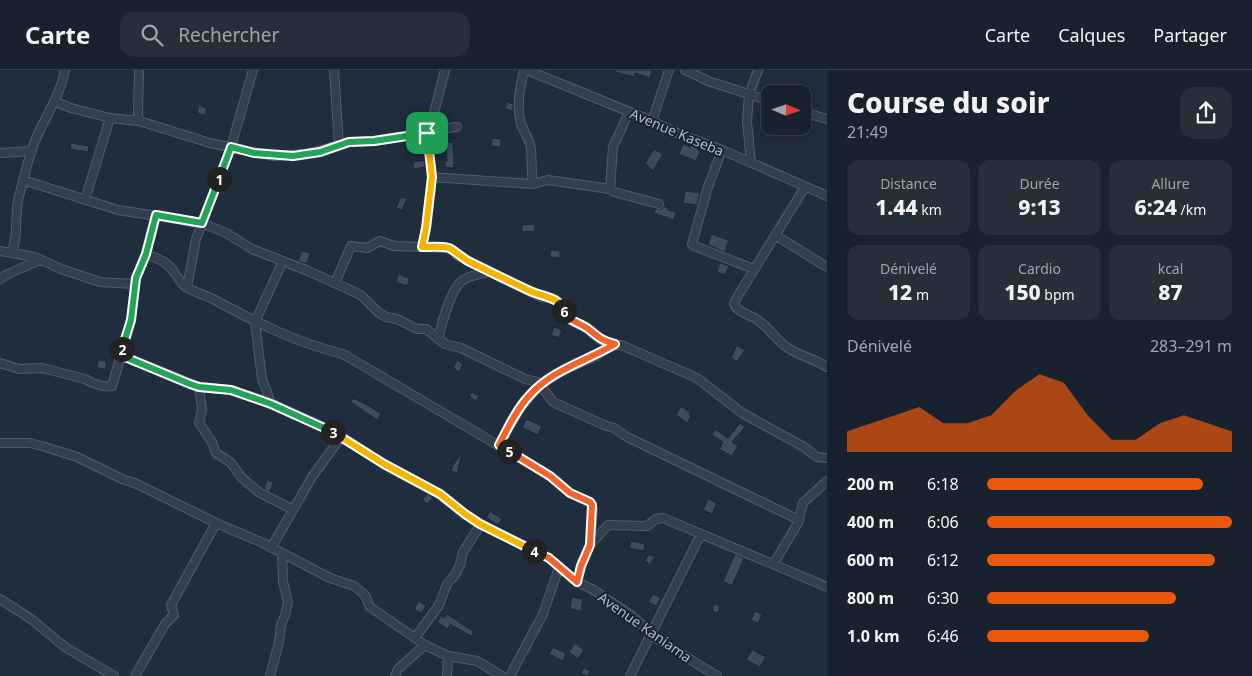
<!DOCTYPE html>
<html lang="fr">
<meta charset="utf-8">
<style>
body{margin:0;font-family:"Noto Sans",sans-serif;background:#252f3a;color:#f1f3f6;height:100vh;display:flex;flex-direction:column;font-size:19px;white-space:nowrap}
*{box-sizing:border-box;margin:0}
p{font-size:16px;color:#9fa4aa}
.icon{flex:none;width:28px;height:28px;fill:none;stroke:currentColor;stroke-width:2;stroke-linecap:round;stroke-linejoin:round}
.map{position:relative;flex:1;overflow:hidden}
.panel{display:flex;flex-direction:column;background:#18222e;width:425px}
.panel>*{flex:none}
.needle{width:32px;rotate:92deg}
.tools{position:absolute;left:761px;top:15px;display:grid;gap:10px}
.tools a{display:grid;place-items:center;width:50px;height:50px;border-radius:10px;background:#18222e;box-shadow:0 2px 12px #0003,0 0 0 1px #363f4a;font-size:25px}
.pin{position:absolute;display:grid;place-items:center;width:42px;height:42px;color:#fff;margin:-21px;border-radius:10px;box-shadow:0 2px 8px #0006}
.km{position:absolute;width:25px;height:25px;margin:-12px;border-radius:50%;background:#222;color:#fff;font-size:14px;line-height:25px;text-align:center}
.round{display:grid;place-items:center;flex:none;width:52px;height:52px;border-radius:15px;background:#252f3a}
.overview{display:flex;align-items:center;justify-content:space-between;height:85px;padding:0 20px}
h1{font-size:28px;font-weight:800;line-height:38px}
.figures{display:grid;grid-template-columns:repeat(3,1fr);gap:8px;height:85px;padding:5px 20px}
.figures div{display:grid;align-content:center;border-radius:12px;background:#252f3a;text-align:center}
.figures b{font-size:21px;font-weight:800}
.figures small{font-size:14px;font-weight:400}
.figures p{font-size:14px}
.chart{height:140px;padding:10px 20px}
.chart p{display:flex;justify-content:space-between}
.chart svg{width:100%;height:90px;margin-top:5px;fill:#ea580c;opacity:.7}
ul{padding:0 20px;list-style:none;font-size:16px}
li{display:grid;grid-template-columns:80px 60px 1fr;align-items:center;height:38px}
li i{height:12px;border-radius:6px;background:#ea580c}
header{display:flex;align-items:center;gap:30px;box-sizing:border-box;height:70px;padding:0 25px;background:#18222e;border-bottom:1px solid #363f4a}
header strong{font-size:24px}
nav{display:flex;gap:28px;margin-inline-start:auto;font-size:18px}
.search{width:350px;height:45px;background:#252f3a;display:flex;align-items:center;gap:12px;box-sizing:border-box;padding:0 18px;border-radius:15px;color:#9fa4aa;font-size:19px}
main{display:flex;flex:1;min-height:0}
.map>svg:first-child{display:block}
.building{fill:#3c4b5d;stroke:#1c2633}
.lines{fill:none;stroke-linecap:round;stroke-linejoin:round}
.minor-casing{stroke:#525c6b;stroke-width:10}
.minor{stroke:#343f4d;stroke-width:8}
.split-1-casing{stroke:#fff;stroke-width:10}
.split-2-casing{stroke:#fff;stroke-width:10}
.split-3-casing{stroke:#fff;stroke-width:10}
.split-4-casing{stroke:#fff;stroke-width:10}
.split-5-casing{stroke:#fff;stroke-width:10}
.split-6-casing{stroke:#fff;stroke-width:10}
.split-7-casing{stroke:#fff;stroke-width:10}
.split-1{stroke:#22a559;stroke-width:6}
.split-2{stroke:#22a559;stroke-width:6}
.split-3{stroke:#22a559;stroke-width:6}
.split-4{stroke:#f5b400;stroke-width:6}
.split-5{stroke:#f0652b;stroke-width:6}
.split-6{stroke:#f0652b;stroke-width:6}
.split-7{stroke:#f5b400;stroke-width:6}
.labels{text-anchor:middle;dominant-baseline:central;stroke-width:4;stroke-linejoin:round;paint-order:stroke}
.street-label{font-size:14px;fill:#afb9c9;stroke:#1a2431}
</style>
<header>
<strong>Carte</strong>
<div class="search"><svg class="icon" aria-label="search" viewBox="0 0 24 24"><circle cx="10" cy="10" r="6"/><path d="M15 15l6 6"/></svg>Rechercher</div>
<nav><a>Carte</a><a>Calques</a><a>Partager</a></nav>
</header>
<main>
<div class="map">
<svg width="827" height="606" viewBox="0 0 827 606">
<rect width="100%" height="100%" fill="#202d3d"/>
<!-- building -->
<path class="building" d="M615 0H652L650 8 635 3 634 7 615 2Z
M507 32 513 34V41L505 39Z
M199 35 207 38 205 45 197 43Z
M492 68 501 69V77L491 76Z
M446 72H453L454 98 445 97V91H447Z
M71 73 89 76 88 82 70 79Z
M683 74 690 77 691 74 698 77 697 79 700 81 696 91 679 84Z
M654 79 663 84 653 101 645 93Z
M424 90 425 97 414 99 413 92Z
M685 121 700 123 697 135 683 133Z
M401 127 407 129 402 140 396 138Z
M664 136 668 138V140L676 142 674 150 654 143 655 139H661Z
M535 154V161L522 162V155Z
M711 164 729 170 725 182 708 175Z
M550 180 560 181V188L550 187Z
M302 181 310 183 307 194 298 191Z
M720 193 729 196 725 205 717 202Z
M399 204 410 209 407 216 396 212Z
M554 257 562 260 559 268 551 265Z
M737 275 745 280 737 292 731 288Z
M98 290 106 291V299L97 298Z
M457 290 463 294 459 302 453 298Z
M472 322 479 326 476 331 469 326Z
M353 328 369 336 381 344 377 350 351 332Z
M681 336 690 342 689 344 691 346 687 353 676 345Z
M526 349 542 356 538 365 522 358Z
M740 353 745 357 732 372 738 376 732 386 719 379 723 372 712 365 715 359 728 368Z
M462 383 457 403 451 401 453 395Z
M267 410 273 412 270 422 264 419Z
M428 424 433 428 427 434 422 429Z
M708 429 717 433 712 444 703 440Z
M490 441 502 449 498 455 486 447Z
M631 471 645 474 644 481 629 478Z
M649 484 655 487 650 494 645 491Z
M735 484 744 488 732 516 723 511Z
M653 524 661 528 656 536 648 532Z
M572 527 583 529 581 541 570 539Z
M419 531 426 536 421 543 414 539Z
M714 534 720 536 718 543 712 541Z
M755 541 762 544 758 553 751 550Z
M447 544 474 562 471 566 450 554 448 559 437 552 441 546 444 548Z
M575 573 584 580 578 589 569 582Z
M553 577 566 583 563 591 549 584Z
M752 580 766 587 760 597 746 590Z
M583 598 590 600 589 606 581 604Z"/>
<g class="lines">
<!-- minor casing -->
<g class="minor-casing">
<path id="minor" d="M334 0 339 74
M524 0C520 18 516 35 521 54 524 62 530 70 531 79 532 91 531 102 533 114
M527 0 652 51 677 63 722 80 827 126
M685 0 708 11 770 31
M56 32 71 38 110 48 139 51 210 73 273 86 307 84 349 72 374 71 429 62 445 0
M802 42 827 49
M139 51 138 43 139 0
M652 51 669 0
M430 60 457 57
M722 80 708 117 692 174 694 176 754 199
M0 83 32 81
M751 93 747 51 749 25 758 0
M432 107 533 114 548 110 610 119 614 122 659 134
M23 110 118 140 202 153 226 163 252 179 306 200 361 225 378 242 386 247 397 249 417 259H426L445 274 461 278 525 309 538 312 553 332 604 355 614 358 627 367 799 450
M805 117 736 229 734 234C738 243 749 244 756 249 769 257 776 270 788 278 800 286 815 289 827 297
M610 119 613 77 629 42
M85 130 110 48
M775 165 827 197
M422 177 426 159 432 107 427 63
M0 181 35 187 61 199 100 212 134 214
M11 183C19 169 14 144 19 126 24 108 28 88 35 71 45 46 60 27 65 0
M146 184 156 145
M0 209 8 204 40 190
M335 213 351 176 367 178 380 171 394 176 447 178 453 180 457 185 490 202 541 227 555 229 563 237 567 248 587 258 601 270 615 274
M187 218 196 169 231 77 253 0
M438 269C442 254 450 219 463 210 471 205 481 204 490 202
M120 285 199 317 231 320 271 333 332 361 384 394 439 424 465 444 481 454 549 488 577 512 592 519 632 546 659 570 717 606
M0 293 19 299 42 298 85 309C91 313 105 318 112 316L131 251 136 208 146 184C158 189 167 191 174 202 178 207 180 213 186 217 194 222 205 225 213 229 255 252 297 273 343 284L530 394 550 406 570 423 590 432 593 439 590 475 582 492 577 512
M199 317 202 340 199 353 212 372 216 383 230 392 242 408 260 423 292 439
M271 333 262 309 255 252 283 191
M0 373H30L42 376 77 387 122 409 137 414 216 453 263 473 330 508 354 516 365 525 370 537 425 575 448 586 477 591 502 606
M499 375C514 347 528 320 557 304 570 297 583 292 596 286 604 281 611 274 621 275L697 308 742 343 804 377 817 387 827 388
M590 475 608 455 647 456 656 449 663 448 827 517
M271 478 312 407 341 367
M774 493 798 453 803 433 827 411
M0 529 31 549 65 577 114 606
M415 568 439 535 447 514 455 505 460 495 463 482 481 454
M135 606 165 554 174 545 171 535 216 453
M270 606 279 572 281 555 285 545 288 533 283 511 282 483
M395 606 398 599 425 575
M447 606 448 586
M510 606 543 544 559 497
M630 606 701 464"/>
</g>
<!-- minor -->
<use href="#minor" class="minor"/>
</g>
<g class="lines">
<!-- split-1 casing -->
<g class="split-1-casing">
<path id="split-1" d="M219 109 231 77 254 83 293 86 320 82 349 72 374 71 427 63"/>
</g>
<!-- split-2 casing -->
<g class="split-2-casing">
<path id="split-2" d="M122 279 131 250 136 208 146 184 156 145 202 153 219 109"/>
</g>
<!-- split-3 casing -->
<g class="split-3-casing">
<path id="split-3" d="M122 279 120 285 190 314 199 317 231 320 271 334 333 362"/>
</g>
<!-- split-4 casing -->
<g class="split-4-casing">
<path id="split-4" d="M333 362 384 394 440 424 465 444 480 454 534 481"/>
</g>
<!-- split-5 casing -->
<g class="split-5-casing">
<path id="split-5" d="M509 381 550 406 570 423 590 432 592 435 590 475 581 496 577 512 549 488 534 481"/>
</g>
<!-- split-6 casing -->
<g class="split-6-casing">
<path id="split-6" d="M509 381 499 375C508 358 516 340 529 326 551 300 587 291 615 274 598 269 599 267 587 258 578 252 568 251 564 241"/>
</g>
<!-- split-7 casing -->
<g class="split-7-casing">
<path id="split-7" d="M427 63 432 107 426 158 422 177C430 177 441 176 449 178 452 179 463 188 468 191 488 201 509 211 530 221 543 227 560 227 564 241"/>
</g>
<!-- split-1 -->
<use href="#split-1" class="split-1"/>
<!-- split-2 -->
<use href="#split-2" class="split-2"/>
<!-- split-3 -->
<use href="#split-3" class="split-3"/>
<!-- split-4 -->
<use href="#split-4" class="split-4"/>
<!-- split-5 -->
<use href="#split-5" class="split-5"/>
<!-- split-6 -->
<use href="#split-6" class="split-6"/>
<!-- split-7 -->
<use href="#split-7" class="split-7"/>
</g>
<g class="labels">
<!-- street labels -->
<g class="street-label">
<text transform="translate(677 62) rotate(23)">Avenue Kaseba</text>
<text transform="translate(645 557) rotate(35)">Avenue Kaniama</text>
</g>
</g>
</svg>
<div class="tools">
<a><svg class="needle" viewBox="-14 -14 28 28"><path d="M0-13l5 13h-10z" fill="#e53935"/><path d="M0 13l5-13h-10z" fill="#9fa4aa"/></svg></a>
</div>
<div class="pin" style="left:427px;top:63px;background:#1e9e55"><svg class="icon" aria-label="arrive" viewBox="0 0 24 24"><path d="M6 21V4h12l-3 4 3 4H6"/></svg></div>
<b class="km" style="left:219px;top:109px">1</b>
<b class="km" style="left:122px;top:279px">2</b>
<b class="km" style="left:333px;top:362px">3</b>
<b class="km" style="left:534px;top:481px">4</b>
<b class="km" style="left:509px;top:381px">5</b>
<b class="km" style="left:564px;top:241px">6</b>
</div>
<section class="panel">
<div class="overview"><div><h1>Course du soir</h1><p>21:49</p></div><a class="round"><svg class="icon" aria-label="share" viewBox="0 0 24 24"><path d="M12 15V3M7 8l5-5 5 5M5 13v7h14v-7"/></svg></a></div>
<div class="figures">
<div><p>Distance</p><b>1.44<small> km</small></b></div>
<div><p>Durée</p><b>9:13</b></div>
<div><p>Allure</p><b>6:24<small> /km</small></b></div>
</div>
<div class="figures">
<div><p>Dénivelé</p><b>12<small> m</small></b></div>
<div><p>Cardio</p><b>150<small> bpm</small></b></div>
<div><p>kcal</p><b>87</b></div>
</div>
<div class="chart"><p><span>Dénivelé</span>283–291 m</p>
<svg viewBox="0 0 160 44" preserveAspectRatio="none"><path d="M0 44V34L10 30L20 26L30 22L40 30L50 30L60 26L70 14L80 6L90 10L100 26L110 38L120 38L130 30L140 26L150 30L160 34V44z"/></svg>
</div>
<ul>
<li><b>200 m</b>6:18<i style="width:88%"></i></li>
<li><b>400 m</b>6:06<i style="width:100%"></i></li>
<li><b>600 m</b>6:12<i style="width:93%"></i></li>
<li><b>800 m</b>6:30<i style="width:77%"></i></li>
<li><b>1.0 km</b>6:46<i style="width:66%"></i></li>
</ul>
</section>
</main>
